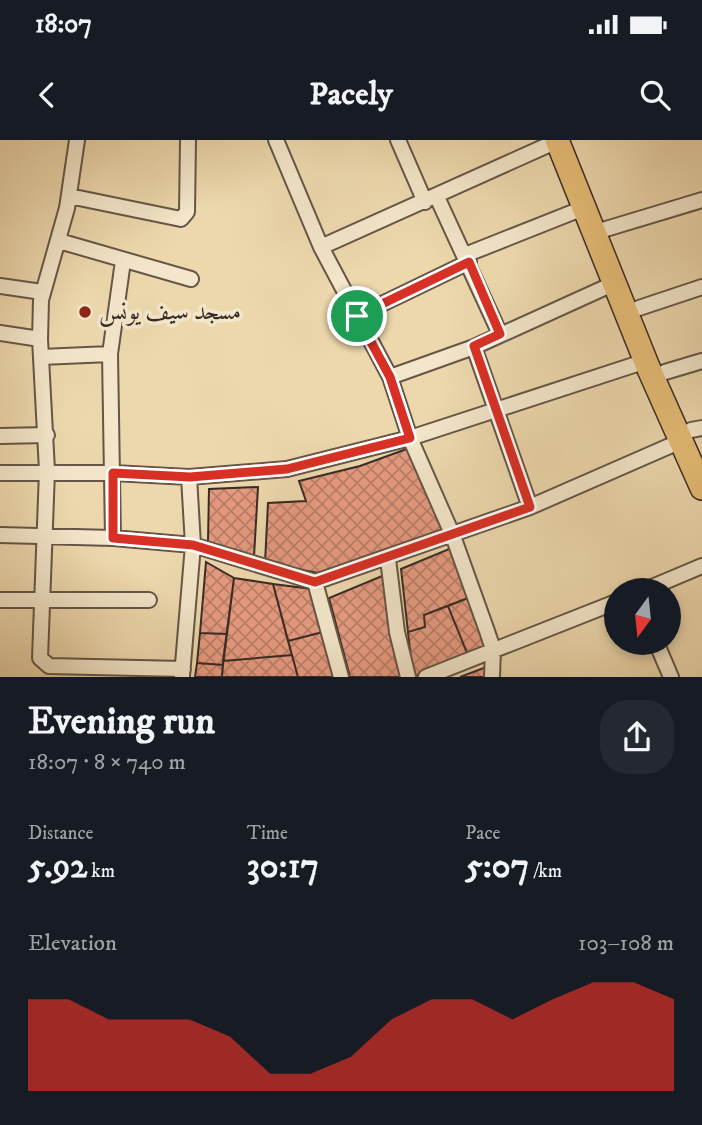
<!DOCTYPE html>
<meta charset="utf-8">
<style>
body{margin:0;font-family:"IM FELL DW Pica",Amiri,serif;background:#242831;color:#f1f3f6;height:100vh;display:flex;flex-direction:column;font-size:26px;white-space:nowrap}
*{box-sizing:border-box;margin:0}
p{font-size:23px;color:#9ea1a6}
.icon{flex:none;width:38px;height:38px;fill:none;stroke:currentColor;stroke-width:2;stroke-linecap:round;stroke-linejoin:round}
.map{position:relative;height:537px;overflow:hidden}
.panel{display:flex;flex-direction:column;background:#171b24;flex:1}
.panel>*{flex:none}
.needle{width:46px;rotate:195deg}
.fabs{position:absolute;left:604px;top:438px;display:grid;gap:14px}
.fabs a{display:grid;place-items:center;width:77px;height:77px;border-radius:50%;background:#171b24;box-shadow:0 4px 10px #0003;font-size:35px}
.pin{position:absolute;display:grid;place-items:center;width:60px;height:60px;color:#fff;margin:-30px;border:4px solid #fff;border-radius:50%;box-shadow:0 2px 7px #0007}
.round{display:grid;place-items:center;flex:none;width:74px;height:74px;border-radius:28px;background:#242831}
.headline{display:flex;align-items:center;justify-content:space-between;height:119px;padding:0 28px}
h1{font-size:38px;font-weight:700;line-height:52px}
.figures{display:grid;grid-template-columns:repeat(3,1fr);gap:10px;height:119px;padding:7px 28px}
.figures div{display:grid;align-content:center}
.figures b{font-size:35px;font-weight:700}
.figures small{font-size:19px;font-weight:400}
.figures p{font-size:19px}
.chart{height:196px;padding:14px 28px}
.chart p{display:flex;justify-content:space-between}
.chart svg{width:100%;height:126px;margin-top:7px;fill:#d93025;opacity:.7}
.status{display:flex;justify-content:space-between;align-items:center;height:49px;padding:0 35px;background:#171b24;direction:ltr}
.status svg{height:19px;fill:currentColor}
header{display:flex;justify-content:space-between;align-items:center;height:91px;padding:0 28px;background:#171b24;font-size:32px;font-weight:700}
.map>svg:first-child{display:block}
.building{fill:url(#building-cross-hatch);stroke:#382a25;stroke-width:2}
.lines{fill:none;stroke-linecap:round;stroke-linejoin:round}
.minor-casing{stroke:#655647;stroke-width:18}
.primary-casing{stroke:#382a25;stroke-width:26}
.minor{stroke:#f3e6ca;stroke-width:14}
.primary{stroke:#e6bc76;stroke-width:23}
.route-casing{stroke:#fff;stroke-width:14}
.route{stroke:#d93025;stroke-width:9}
.poi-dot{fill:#8f2418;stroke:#f3e6ca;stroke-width:2.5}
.labels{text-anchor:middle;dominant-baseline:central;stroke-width:7;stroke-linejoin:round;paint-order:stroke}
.poi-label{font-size:24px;fill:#382a25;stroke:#f3e6ca;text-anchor:start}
</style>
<div class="status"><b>18:07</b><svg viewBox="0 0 49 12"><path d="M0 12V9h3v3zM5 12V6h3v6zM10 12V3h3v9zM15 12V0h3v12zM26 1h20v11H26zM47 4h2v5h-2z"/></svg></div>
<header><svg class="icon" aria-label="back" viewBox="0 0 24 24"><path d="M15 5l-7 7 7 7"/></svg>Pacely<svg class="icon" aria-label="search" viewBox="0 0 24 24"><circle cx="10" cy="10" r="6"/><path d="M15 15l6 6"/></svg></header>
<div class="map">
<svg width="702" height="537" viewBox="0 0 702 537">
<defs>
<pattern id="building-cross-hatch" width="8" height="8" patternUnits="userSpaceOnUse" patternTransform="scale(1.75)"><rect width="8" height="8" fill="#e79b81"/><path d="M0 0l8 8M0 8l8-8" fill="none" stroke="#bc7f69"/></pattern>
</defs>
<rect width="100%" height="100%" fill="#edd8ad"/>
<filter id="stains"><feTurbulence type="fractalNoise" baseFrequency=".00286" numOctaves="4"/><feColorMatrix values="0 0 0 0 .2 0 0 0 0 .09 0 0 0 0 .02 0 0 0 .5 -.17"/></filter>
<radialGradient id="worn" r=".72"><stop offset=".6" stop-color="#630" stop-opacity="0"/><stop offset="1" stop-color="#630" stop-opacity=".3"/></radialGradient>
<!-- building -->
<path class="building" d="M412 307 448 392 340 437 265 423 268 363 306 361 299 341 360 326Z
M258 347 254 417 208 402 209 349Z
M454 407 473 456 424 475 425 487 408 492 401 429Z
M206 422 234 438 227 494 200 493Z
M387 434 403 537H350L329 458Z
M234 438 273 444 292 515 223 521Z
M273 444 312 449 323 492 288 501Z
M473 456 491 509 469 518 448 466Z
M448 466 469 518 413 537 408 492 425 487 424 475Z
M323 492 335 537H298L288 501Z
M200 493 227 494 223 525 197 523Z
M292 515 298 537H222L223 521Z
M197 523 223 525 222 537H195Z
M489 526 488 537H460Z"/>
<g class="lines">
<!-- minor casing -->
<g class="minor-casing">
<path id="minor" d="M77 0 67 68 41 160 40 199 47 331 40 518 49 526 183 529
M276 0 321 107 390 237 410 298 453 396 487 491 493 509 492 537
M398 0 425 62
M69 56 181 79 187 72 188 0
M437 57 500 194
M596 92 702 60
M59 101 191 139
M321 107 557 1
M465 115 586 67
M0 146 42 152
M639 168 702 147
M357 176 469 122
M0 193 40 199
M474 207 530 367
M41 217 110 214
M665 232 702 221
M390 237 474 207 615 143
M691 290 702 288
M0 296 47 295
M0 333H113L189 337 287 329 410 298 646 221
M189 337 193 405 315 442 530 367 681 301
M0 395 113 398 193 405 182 536
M113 398 110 214 123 121
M388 419 397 492 408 537
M315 442 341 537
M645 450 702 426
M0 460H149
M659 509 671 537
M426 537 616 462"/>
</g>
<!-- primary casing -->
<g class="primary-casing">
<path id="primary" d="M557 0 648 227 702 348"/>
</g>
<!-- minor -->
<use href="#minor" class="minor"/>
<!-- primary -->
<use href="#primary" class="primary"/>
</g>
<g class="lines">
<!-- route casing -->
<g class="route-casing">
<path id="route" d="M469 122 500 194 474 206 530 367 315 442 193 405 113 398V333L190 337 287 329 410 298 390 237 357 176Z"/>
</g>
<!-- route -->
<use href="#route" class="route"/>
</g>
<!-- markers -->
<circle class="poi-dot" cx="85" cy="172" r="7"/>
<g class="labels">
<!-- poi labels -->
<g class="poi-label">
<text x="99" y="172">مسجد سيف يونس</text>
</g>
</g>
<rect width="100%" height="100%" filter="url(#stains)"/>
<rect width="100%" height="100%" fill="url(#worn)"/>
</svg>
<div class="fabs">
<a><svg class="needle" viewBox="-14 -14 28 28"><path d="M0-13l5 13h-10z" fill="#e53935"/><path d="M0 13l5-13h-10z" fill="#9ea1a6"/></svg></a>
</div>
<div class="pin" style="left:357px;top:176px;background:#1e9e55"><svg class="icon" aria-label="arrive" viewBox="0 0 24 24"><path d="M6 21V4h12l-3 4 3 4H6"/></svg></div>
</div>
<section class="panel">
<div class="headline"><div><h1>Evening run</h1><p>18:07 · 8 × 740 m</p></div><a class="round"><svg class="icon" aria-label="share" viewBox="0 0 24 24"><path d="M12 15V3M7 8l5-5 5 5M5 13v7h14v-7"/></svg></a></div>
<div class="figures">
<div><p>Distance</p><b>5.92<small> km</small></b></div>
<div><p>Time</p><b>30:17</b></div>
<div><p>Pace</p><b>5:07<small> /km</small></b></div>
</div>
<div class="chart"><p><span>Elevation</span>103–108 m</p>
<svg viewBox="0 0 160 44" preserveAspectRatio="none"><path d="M0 44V12L10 12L20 19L30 19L40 19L50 25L60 38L70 38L80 32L90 19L100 12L110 12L120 19L130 12L140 6L150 6L160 12V44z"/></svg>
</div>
</section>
